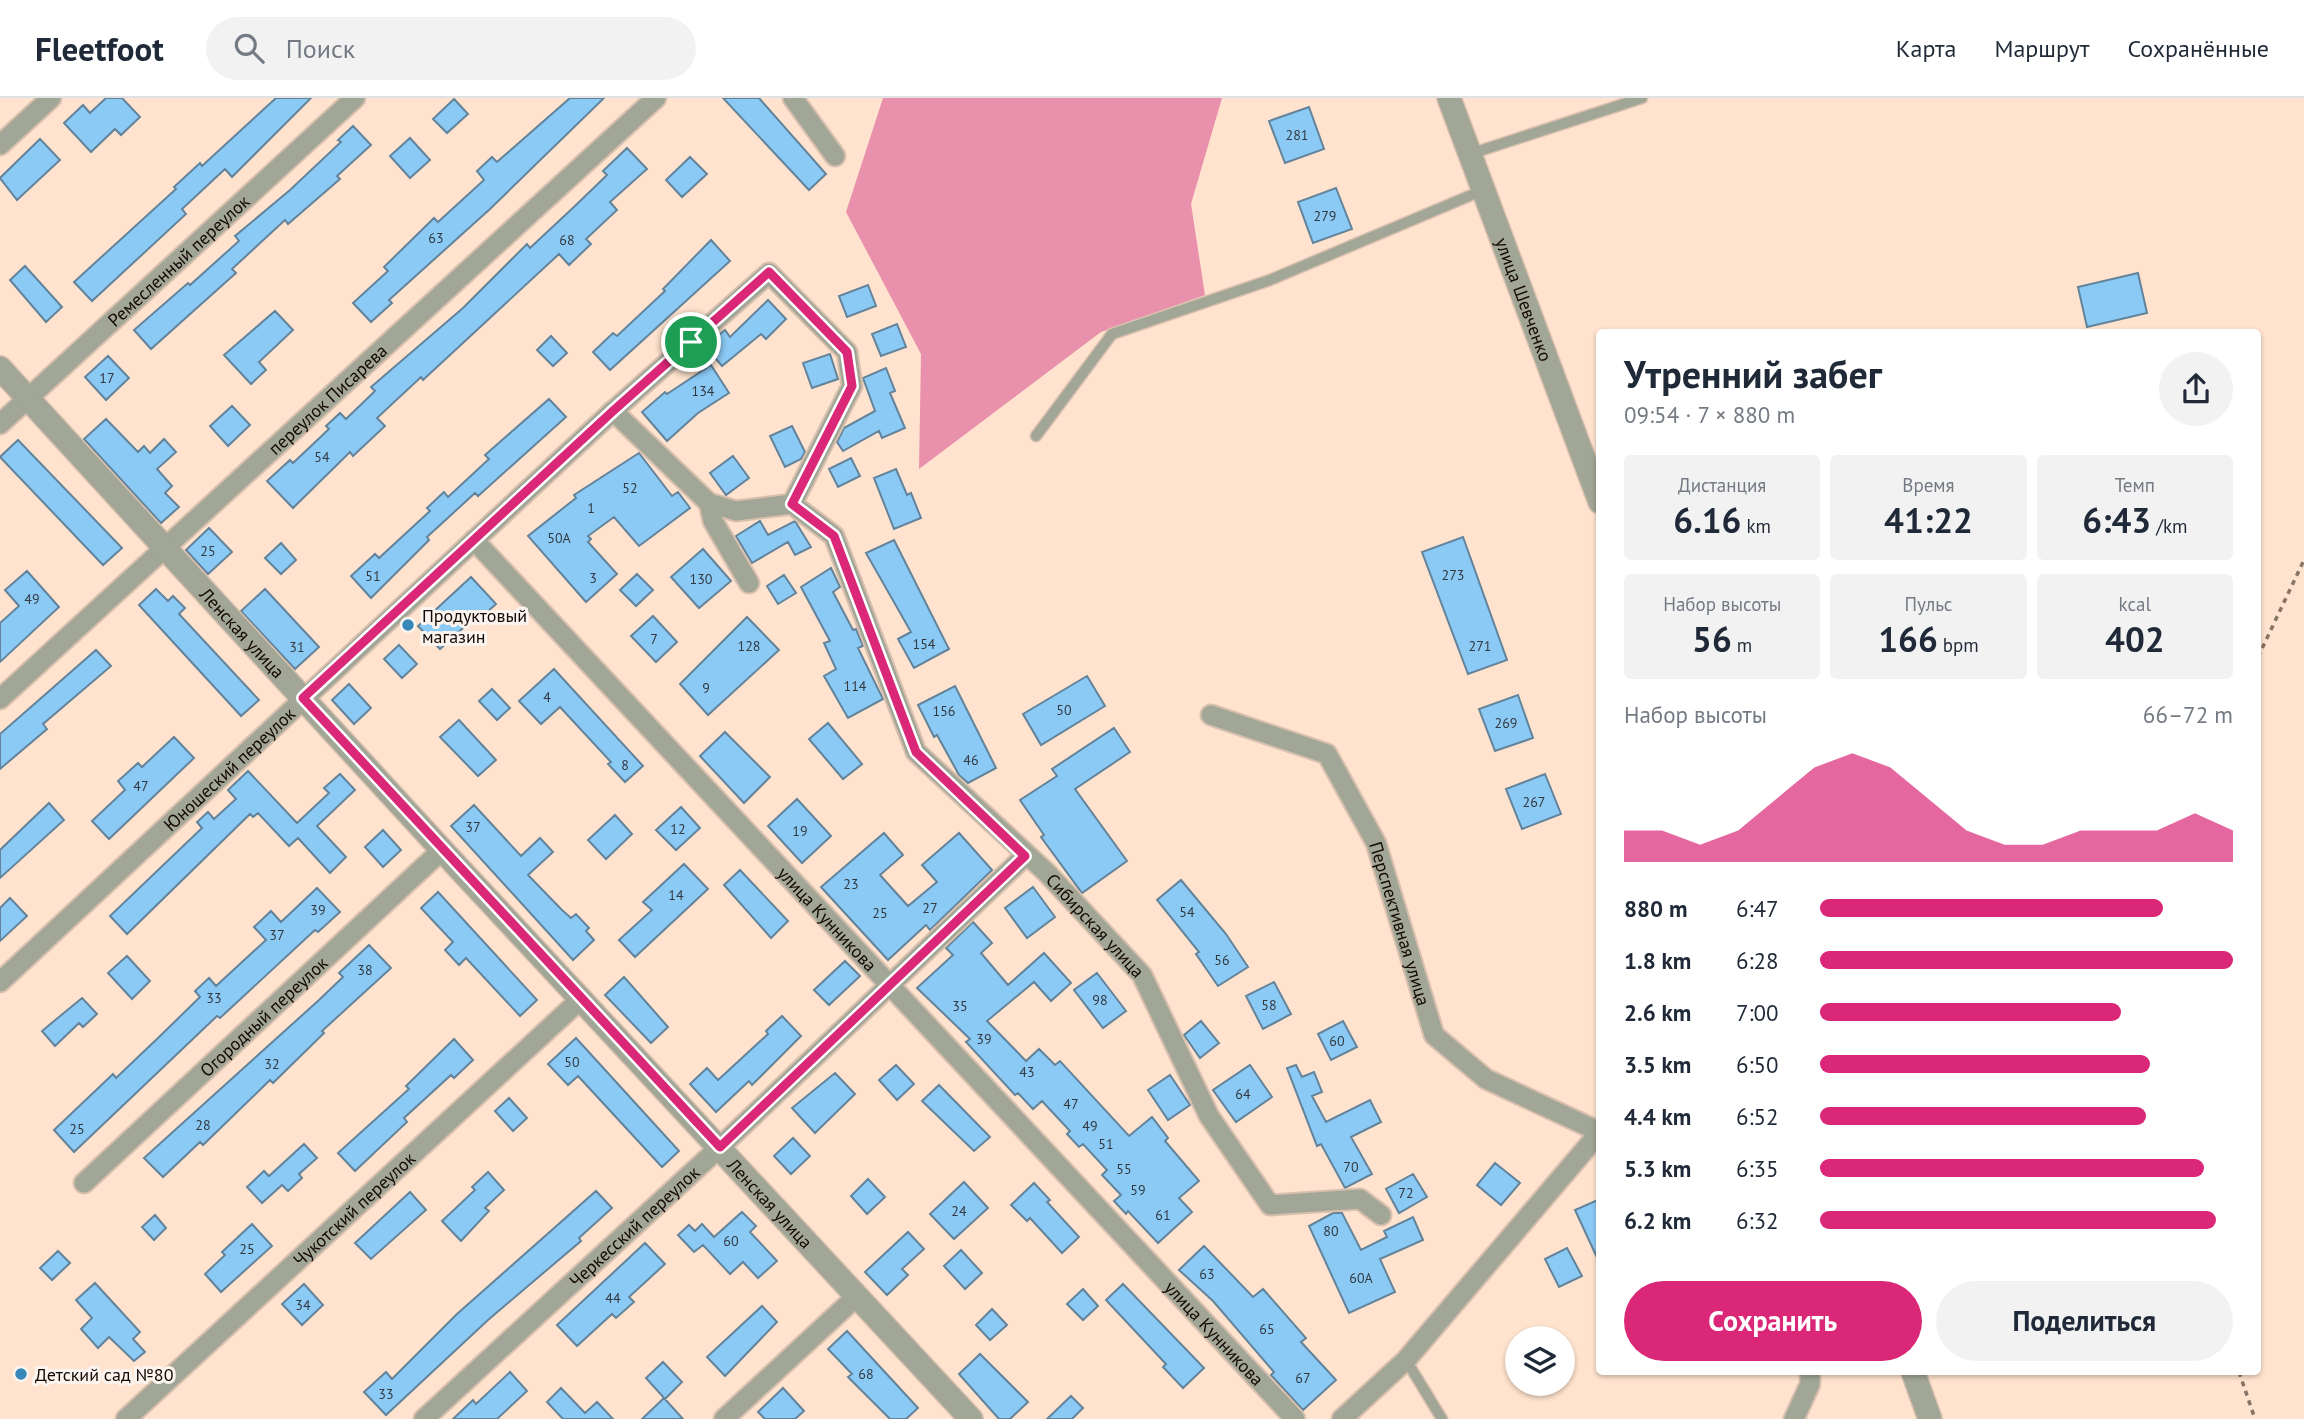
<!DOCTYPE html>
<html lang="ru">
<meta charset="utf-8">
<style>
body{margin:0;font-family:"PT Sans",sans-serif;background:#f2f2f3;color:#1f2937;height:100vh;display:flex;flex-direction:column;font-size:26px;white-space:nowrap}
*{box-sizing:border-box;margin:0}
p{font-size:23px;color:#747a83}
.icon{flex:none;width:38px;height:38px;fill:none;stroke:currentColor;stroke-width:2;stroke-linecap:round;stroke-linejoin:round}
.map{position:relative;flex:1;overflow:hidden}
.details{position:absolute;left:1596px;top:231px;width:665px;height:1046px;display:flex;flex-direction:column;background:#fff;border-radius:7px;box-shadow:0 2px 5px #0004}
.details>*{flex:none}
.fabs{position:absolute;left:1505px;top:1228px;display:grid;gap:14px}
.fabs a{display:grid;place-items:center;width:70px;height:70px;border-radius:50%;background:#fff;box-shadow:0 2px 5px #0004;font-size:35px}
.pin{position:absolute;display:grid;place-items:center;width:60px;height:60px;color:#fff;margin:-30px;border:4px solid #fff;border-radius:50%;box-shadow:0 2px 7px #0007}
.round{display:grid;place-items:center;flex:none;width:74px;height:74px;border-radius:37px;background:#f2f2f3}
.summary{display:flex;align-items:center;justify-content:space-between;height:119px;padding:0 28px}
h1{font-size:38px;font-weight:700;line-height:52px}
.metrics{display:grid;grid-template-columns:repeat(3,1fr);gap:10px;height:119px;padding:7px 28px}
.metrics div{display:grid;align-content:center;border-radius:7px;background:#f2f2f3;text-align:center}
.metrics b{font-size:35px;font-weight:700}
.metrics small{font-size:19px;font-weight:400}
.metrics p{font-size:19px}
.chart{height:196px;padding:14px 28px}
.chart p{display:flex;justify-content:space-between}
.chart svg{width:100%;height:126px;margin-top:7px;fill:#db2777;opacity:.7}
.cta{display:flex;gap:14px;margin-top:auto;padding:14px 28px}
.cta a{flex:1;height:80px;border-radius:42px;background:#db2777;color:#fff;font-size:28px;font-weight:700;line-height:80px;text-align:center}
.cta a+a{background:#f2f2f3;color:#1f2937}
ul{padding:0 28px;list-style:none;font-size:23px}
li{display:grid;grid-template-columns:112px 84px 1fr;align-items:center;height:52px}
li i{height:18px;border-radius:9px;background:#db2777}
header{display:flex;align-items:center;gap:42px;box-sizing:border-box;height:98px;padding:0 35px;background:#fff;border-bottom:2px solid #e0e1e3}
header strong{font-size:33px}
nav{display:flex;gap:38px;margin-inline-start:auto;font-size:24px}
.search{width:490px;height:63px;background:#f2f2f3;display:flex;align-items:center;gap:18px;box-sizing:border-box;padding:0 24px;border-radius:38px;color:#747a83;font-size:26px}
.map>svg:first-child{display:block}
.forest{fill:#e991ac}
.building{fill:#8ccaf6;stroke:#62839a;stroke-width:2}
.lines{fill:none;stroke-linecap:round;stroke-linejoin:round}
.service-casing{stroke:#d9c0ae;stroke-width:13}
.minor-casing{stroke:#d9c0ae;stroke-width:23}
.tertiary-casing{stroke:#d9c0ae;stroke-width:26}
.path{stroke:#877466;stroke-width:3.5;stroke-dasharray:5 5;stroke-linecap:butt}
.service{stroke:#a1a696;stroke-width:10}
.minor{stroke:#a1a696;stroke-width:19}
.tertiary{stroke:#a1a696;stroke-width:23}
.route-casing{stroke:#fff;stroke-width:14}
.route{stroke:#db2777;stroke-width:9}
.poi-dot{fill:#3887b9;stroke:#fcf5ef;stroke-width:2.5}
.labels{text-anchor:middle;dominant-baseline:central;stroke-width:6;stroke-linejoin:round;paint-order:stroke}
.number-label{font-size:14px;fill:#323940}
.street-label{font-size:18px;fill:#140903;stroke:#fcf5ef}
.poi-label{font-size:18px;fill:#140903;stroke:#fcf5ef;text-anchor:start}
</style>
<header>
<strong>Fleetfoot</strong>
<div class="search"><svg class="icon" aria-label="search" viewBox="0 0 24 24"><circle cx="10" cy="10" r="6"/><path d="M15 15l6 6"/></svg>Поиск</div>
<nav><a>Карта</a><a>Маршрут</a><a>Сохранённые</a></nav>
</header>
<div class="map">
<svg width="2304" height="1321" viewBox="0 0 2304 1321">
<rect width="100%" height="100%" fill="#ffe3ce"/>
<!-- forest -->
<path class="forest" d="M883 0H1222L1191 106 1205 197 1101 234 919 371 921 256 846 114Z"/>
<!-- building -->
<path class="building" d="M106 0H122L140 19 121 37 115 31 91 54 64 25 83 7 90 15Z
M276 0H311L232 79 225 71 182 111 186 116 92 203 74 184 176 91 174 89 200 65 202 68Z
M570 0H604L490 111 389 202 392 205 371 224 353 205 388 173 384 169 434 120 438 124 484 82 477 73 492 59 497 64Z
M723 0H759L826 76 809 92Z
M454 1 468 16 447 35 433 21Z
M1309 9 1324 51 1285 65 1269 23Z
M353 28 371 47 337 78 340 81 288 126 285 122 232 171 236 175 151 251 134 232 188 185 190 187 239 143 235 138 290 92 341 44 338 42Z
M410 40 430 62 410 80 390 58Z
M40 41 60 62 17 102 0 80Z
M627 50 647 71 610 104 617 112 586 141 591 146 569 167 559 156 423 282 421 279 377 320 385 328 353 358 350 354 293 410 267 383 290 362 293 365 329 331 326 328 340 315 346 321 375 293 371 289 463 210 527 146 530 150 576 107 607 77 603 73Z
M690 59 707 76 682 99 666 82Z
M1336 90 1352 131 1313 145 1298 104Z
M711 142 730 163 610 272 593 254 613 235 617 238 665 193 663 191Z
M25 168 62 209 46 224 10 182Z
M2138 175 2147 215 2087 229 2078 189Z
M868 187 876 208 847 219 839 198Z
M768 202 786 221 766 241 761 236 722 268 705 248 725 232 730 239Z
M275 213 293 232 259 264 266 272 251 286 224 257Z
M897 226 906 249 881 258 872 236Z
M551 238 567 255 553 268 537 252Z
M830 256 838 281 812 290 803 265Z
M108 258 129 280 106 302 85 279Z
M711 267 729 295 698 315 667 343 642 314 665 294 667 296Z
M886 270 895 293 890 295 905 330 882 340 879 333 843 353 837 344 844 330 875 313 863 280Z
M549 301 566 319 478 398 475 395 427 439 429 442 371 500 351 478 375 456 379 460 430 413 427 410 444 394 448 399 489 361 485 357Z
M232 308 250 327 228 348 210 328Z
M106 321 138 354 144 348 150 355 164 341 176 354 157 371 172 388 165 395 179 409 161 425 84 341Z
M792 328 805 354 801 361 785 369 770 338Z
M18 342 122 450 103 467 0 359Z
M639 355 672 398 678 394 690 410 639 448 614 419 588 438 591 441 588 444 617 476 586 504 528 438 576 400 574 397Z
M733 358 749 380 726 397 710 375Z
M851 360 860 378 838 389 829 371Z
M896 371 907 397 911 395 921 420 894 431 874 380Z
M760 423 768 437 795 423 811 449 795 457 788 444 752 465 736 438Z
M209 430 232 454 208 476 186 452Z
M1463 439 1507 562 1468 576 1422 454Z
M894 442 949 551 914 570 898 541 911 534 866 455Z
M281 445 296 462 281 476 265 460Z
M703 451 731 483 699 510 671 479Z
M831 470 840 489 833 494 853 532 856 531 863 548 858 550 883 601 848 620 824 578 836 571 824 545 830 543 801 489Z
M27 473 59 509 0 564V525L19 508 5 492Z
M637 476 653 492 636 508 620 492Z
M784 477 796 495 778 506 767 488Z
M471 479 496 506 475 525 472 522 440 551 418 528Z
M156 491 168 503 173 498 185 510 179 516 259 602 241 618 139 507Z
M265 491 319 549 295 571 241 513Z
M653 518 677 544 656 564 631 538Z
M747 519 779 552 708 617 680 586Z
M399 547 417 566 402 580 384 561Z
M96 552 111 568 43 626 47 631 0 671V636Z
M554 571 643 668 625 684 608 666 611 664 560 609 541 626 519 603Z
M1087 578 1105 608 1041 647 1023 616Z
M349 586 371 610 354 626 332 602Z
M955 588 996 670 968 685 959 677 937 637 934 639 918 607Z
M492 591 510 610 497 622 479 603Z
M1518 597 1533 640 1495 653 1479 611Z
M459 622 496 662 478 678 440 639Z
M828 625 862 666 843 681 809 641Z
M1114 630 1130 654 1075 691 1127 763 1082 795 1041 739 1044 737 1020 702 1057 678 1052 671Z
M725 634 770 679 744 705 700 658Z
M174 639 194 660 109 741 92 723 125 692 118 683 138 665 142 669Z
M248 673 297 725 329 695 324 690 340 676 355 692 317 728 346 759 330 775 298 740 289 748 258 715 253 719 250 716 127 836 110 818 202 730 197 724 208 714 214 721 236 701 228 692Z
M1545 676 1561 716 1522 731 1506 691Z
M797 701 831 738 802 765 768 728Z
M49 705 64 722 0 780V752Z
M474 707 521 758 540 740 553 754 528 777 562 812 571 820 576 816 589 830 586 833 594 842 573 862 451 728Z
M681 709 700 730 676 752 656 732Z
M615 717 632 736 606 761 588 742Z
M383 732 401 752 383 769 365 749Z
M884 735 903 757 880 777 908 808 937 784 922 767 959 735 992 772 930 832 926 827 888 862 821 789Z
M684 766 708 791 635 859 619 842 652 812 643 804Z
M740 772 788 823 771 840 724 787Z
M1181 782 1226 836 1248 869 1218 888 1196 856 1199 854 1157 802Z
M1033 789 1055 819 1027 840 1005 810Z
M317 790 340 814 318 834 315 832 220 920 217 918 74 1054 54 1032 113 976 116 980 158 940 200 899 195 893 209 880 216 888 266 842 254 829 271 813 281 824Z
M438 794 537 902 520 918 466 860 459 867 445 852 453 844 421 810Z
M10 800 27 818 0 843V810Z
M973 824 992 845 981 855 1008 887 1044 855 1071 885 1051 903 1034 884 987 923 1026 963 1039 951 1055 967 1060 963 1129 1038 1152 1019 1168 1040 1165 1043 1199 1083 1179 1100 1192 1114 1158 1145 1128 1113 1126 1116 1114 1103 1121 1097 1102 1077 1107 1072 1083 1046 1079 1049 1067 1036 1070 1033 1042 1003 1033 1011 1018 995 1015 997 966 944 970 941 917 890 953 857 946 850Z
M369 847 391 870 322 933 324 935 273 985 270 982 203 1047 200 1044 163 1079 144 1060 319 902 343 879 339 875Z
M127 858 150 883 132 901 108 875Z
M845 863 860 878 829 907 814 892Z
M1097 875 1126 913 1103 930 1074 892Z
M624 879 668 929 651 945 605 897Z
M1274 884 1291 916 1263 931 1246 898Z
M82 900 97 916 83 929 79 925 55 948 42 933Z
M782 918 801 938 752 987 749 983 716 1014 690 986 707 970 718 982 768 936 766 933Z
M1201 923 1219 945 1200 960 1184 937Z
M1343 923 1357 949 1331 962 1318 936Z
M576 940 679 1053 662 1069 578 978 568 987 548 966Z
M454 941 473 962 454 980 451 977 404 1020 407 1024 355 1073 338 1055 409 991 406 988Z
M896 967 914 986 897 1002 879 982Z
M1250 967 1272 999 1236 1024 1213 992Z
M1296 967 1302 979 1314 974 1322 994 1312 998 1326 1024 1370 1002 1381 1024 1351 1039 1372 1076 1345 1090 1321 1046 1317 1048 1287 970Z
M835 975 855 996 815 1035 792 1010Z
M1170 977 1190 1007 1168 1022 1148 992Z
M939 987 990 1039 974 1053 922 1003Z
M509 1000 527 1020 513 1033 495 1013Z
M793 1040 810 1058 791 1076 774 1058Z
M304 1046 317 1060 299 1076 302 1080 288 1093 282 1087 262 1105 247 1089 264 1073 269 1078Z
M1495 1065 1520 1085 1501 1107 1477 1087Z
M488 1074 504 1092 485 1110 489 1113 461 1143 442 1123 475 1092 472 1089Z
M1413 1076 1427 1099 1399 1115 1386 1091Z
M868 1081 885 1099 867 1116 851 1098Z
M964 1084 988 1110 954 1141 930 1116Z
M1034 1085 1050 1102 1047 1104 1079 1139 1062 1155 1030 1120 1027 1123 1011 1107Z
M596 1093 612 1110 579 1140 581 1143 488 1222 386 1317 364 1294 386 1274 392 1281 457 1216Z
M410 1094 426 1112 371 1161 355 1145Z
M1600 1101V1166L1575 1112Z
M742 1114 756 1128 750 1134 777 1163 758 1180 743 1164 730 1176 703 1147 694 1154 678 1137 689 1127 695 1133 702 1126 714 1139Z
M1333 1115H1342L1361 1152 1387 1139 1384 1133 1413 1119 1423 1142 1380 1161 1395 1194 1349 1215 1309 1128Z
M155 1117 166 1130 154 1142 142 1129Z
M252 1126 272 1148 221 1194 205 1176 225 1157 222 1154Z
M908 1134 924 1151 902 1171 908 1177 887 1197 865 1174Z
M645 1145 665 1166 629 1199 634 1204 616 1220 612 1216 577 1248 557 1227Z
M1204 1148 1253 1199 1263 1191 1306 1240 1301 1244 1336 1282 1303 1312 1271 1277 1274 1274 1213 1203 1179 1172Z
M1567 1150 1582 1178 1559 1189 1545 1161Z
M961 1152 982 1175 965 1191 944 1168Z
M58 1153 70 1165 52 1182 40 1170Z
M95 1185 140 1234 133 1241 145 1254 134 1263 109 1239 98 1250 81 1231 92 1220 76 1202Z
M304 1186 323 1207 302 1227 282 1206Z
M1123 1186 1204 1270 1183 1290 1163 1269 1166 1266 1106 1202Z
M1083 1191 1098 1208 1083 1222 1067 1206Z
M762 1208 777 1224 725 1278 707 1259Z
M992 1211 1007 1227 990 1242 976 1227Z
M847 1233 918 1310 906 1321H890L848 1279 852 1276 828 1251Z
M980 1256 1028 1304 1010 1321H999L959 1276Z
M663 1264 682 1284 665 1301 646 1280Z
M510 1274 527 1293 497 1321H453L473 1302 476 1306Z
M561 1290 585 1315 597 1304 613 1321H563L547 1304Z
M783 1290 804 1313 795 1321H765L758 1314Z
M1071 1298 1083 1310 1072 1321H1047Z
M664 1300 683 1321H642Z"/>
<g class="lines">
<!-- service casing -->
<g class="service-casing">
<path id="service" d="M1470 56 1642 0
M1036 338 1112 236 1270 182 1481 93
M1406 1262 1442 1321"/>
</g>
<!-- minor casing -->
<g class="minor-casing">
<g id="minor">
<path d="M793 0 835 58"/>
<path d="M0 47 51 0"/>
<path id="s1" d="M613 313 709 405 736 413 792 406 834 438 916 654 1047 775 1142 877 1209 1018 1270 1107 1360 1101 1381 1117"/>
<path id="s2" d="M0 326 355 0"/>
<path d="M709 405 713 423 749 485"/>
<path id="s3" d="M474 442 1295 1321"/>
<path id="s4" d="M0 601 656 0"/>
<path id="s5" d="M1211 617 1327 656 1376 745 1434 937 1486 981 1600 1034"/>
<path id="s6" d="M0 884 613 313 769 175 847 254 852 288 792 406"/>
<path id="s7" d="M84 1085 442 752"/>
<path id="s8" d="M126 1321 582 900"/>
<path id="s9" d="M424 1321 720 1049 1025 758"/>
<path d="M724 1321 857 1198"/>
<path d="M1342 1321 1406 1262 1600 1034"/>
<path d="M1794 1321 1810 1286V1274"/>
</g>
</g>
<!-- tertiary casing -->
<g class="tertiary-casing">
<g id="tertiary">
<path id="s10" d="M1449 0 1600 404"/>
<path id="s11" d="M0 270 442 752 971 1321"/>
<path d="M1913 1274 1930 1321"/>
</g>
</g>
<!-- path -->
<path class="path" d="M2258 559 2304 462
M2239 1274 2255 1321"/>
<!-- service -->
<use href="#service" class="service"/>
<!-- minor -->
<use href="#minor" class="minor"/>
<!-- tertiary -->
<use href="#tertiary" class="tertiary"/>
</g>
<g class="lines">
<!-- route casing -->
<g class="route-casing">
<path id="route" d="M769 174 847 254 852 288 792 406 834 438 916 654 1025 758 720 1049 303 600 613 313Z"/>
</g>
<!-- route -->
<use href="#route" class="route"/>
</g>
<!-- markers -->
<g class="poi-dot">
<circle cx="408" cy="527" r="7"/>
<circle cx="21" cy="1276" r="7"/>
</g>
<g class="labels">
<!-- number labels -->
<g class="number-label">
<text x="1297" y="37">281</text>
<text x="1325" y="118">279</text>
<text x="436" y="140">63</text>
<text x="567" y="142">68</text>
<text x="107" y="280">17</text>
<text x="703" y="293">134</text>
<text x="322" y="359">54</text>
<text x="630" y="390">52</text>
<text x="591" y="410">1</text>
<text x="559" y="440">50А</text>
<text x="208" y="453">25</text>
<text x="1453" y="477">273</text>
<text x="373" y="478">51</text>
<text x="593" y="480">3</text>
<text x="701" y="481">130</text>
<text x="32" y="501">49</text>
<text x="654" y="541">7</text>
<text x="924" y="546">154</text>
<text x="749" y="548">128</text>
<text x="1480" y="548">271</text>
<text x="297" y="549">31</text>
<text x="855" y="588">114</text>
<text x="706" y="590">9</text>
<text x="547" y="599">4</text>
<text x="1064" y="612">50</text>
<text x="944" y="613">156</text>
<text x="1506" y="625">269</text>
<text x="971" y="662">46</text>
<text x="625" y="667">8</text>
<text x="141" y="688">47</text>
<text x="1534" y="704">267</text>
<text x="473" y="729">37</text>
<text x="678" y="731">12</text>
<text x="800" y="733">19</text>
<text x="851" y="786">23</text>
<text x="676" y="797">14</text>
<text x="930" y="810">27</text>
<text x="318" y="812">39</text>
<text x="1187" y="814">54</text>
<text x="880" y="815">25</text>
<text x="277" y="837">37</text>
<text x="1222" y="862">56</text>
<text x="365" y="872">38</text>
<text x="214" y="900">33</text>
<text x="1100" y="902">98</text>
<text x="1269" y="907">58</text>
<text x="960" y="908">35</text>
<text x="984" y="941">39</text>
<text x="1337" y="943">60</text>
<text x="572" y="964">50</text>
<text x="272" y="966">32</text>
<text x="1027" y="974">43</text>
<text x="1243" y="996">64</text>
<text x="1071" y="1006">47</text>
<text x="203" y="1027">28</text>
<text x="1090" y="1028">49</text>
<text x="77" y="1031">25</text>
<text x="1106" y="1046">51</text>
<text x="1351" y="1069">70</text>
<text x="1124" y="1071">55</text>
<text x="1138" y="1092">59</text>
<text x="1406" y="1095">72</text>
<text x="959" y="1113">24</text>
<text x="1163" y="1117">61</text>
<text x="1331" y="1133">80</text>
<text x="731" y="1143">60</text>
<text x="247" y="1151">25</text>
<text x="1207" y="1176">63</text>
<text x="1361" y="1180">60А</text>
<text x="613" y="1200">44</text>
<text x="303" y="1207">34</text>
<text x="1267" y="1231">65</text>
<text x="866" y="1276">68</text>
<text x="1303" y="1280">67</text>
<text x="386" y="1296">33</text>
</g>
<!-- street labels -->
<g class="street-label">
<text stroke="none"><textPath href="#s2" startOffset="242">Ремесленный переулок</textPath></text>
<text stroke="none"><textPath href="#s10" startOffset="215">улица Шевченко</textPath></text>
<text stroke="none"><textPath href="#s4" startOffset="444">переулок Писарева</textPath></text>
<text stroke="none"><textPath href="#s11" startOffset="359">Ленская улица</textPath></text>
<text stroke="none"><textPath href="#s6" startOffset="313">Юношеский переулок</textPath></text>
<text stroke="none"><textPath href="#s3" startOffset="518">улица Кунникова</textPath></text>
<text stroke="none"><textPath href="#s5" startOffset="308">Перспективная улица</textPath></text>
<text stroke="none"><textPath href="#s1" startOffset="751">Сибирская улица</textPath></text>
<text stroke="none"><textPath href="#s7" startOffset="245">Огородный переулок</textPath></text>
<text stroke="none"><textPath href="#s11" startOffset="1136">Ленская улица</textPath></text>
<text stroke="none"><textPath href="#s8" startOffset="310">Чукотский переулок</textPath></text>
<text stroke="none"><textPath href="#s9" startOffset="285">Черкесский переулок</textPath></text>
<text stroke="none"><textPath href="#s3" startOffset="1085">улица Кунникова</textPath></text>
</g>
<!-- poi labels -->
<g class="poi-label">
<text x="422" y="517">Продуктовый<tspan x="422" dy="21">магазин</tspan></text>
<text x="35" y="1276">Детский сад №80</text>
</g>
</g>
</svg>
<div class="fabs">
<a><svg class="icon" aria-label="layers" viewBox="0 0 24 24"><path d="M12 4l9 5-9 5-9-5zM3 14l9 5 9-5"/></svg></a>
</div>
<div class="pin" style="left:691px;top:244px;background:#1e9e55"><svg class="icon" aria-label="arrive" viewBox="0 0 24 24"><path d="M6 21V4h12l-3 4 3 4H6"/></svg></div>
<section class="details">
<div class="summary"><div><h1>Утренний забег</h1><p>09:54 · 7 × 880 m</p></div><a class="round"><svg class="icon" aria-label="share" viewBox="0 0 24 24"><path d="M12 15V3M7 8l5-5 5 5M5 13v7h14v-7"/></svg></a></div>
<div class="metrics">
<div><p>Дистанция</p><b>6.16<small> km</small></b></div>
<div><p>Время</p><b>41:22</b></div>
<div><p>Темп</p><b>6:43<small> /km</small></b></div>
</div>
<div class="metrics">
<div><p>Набор высоты</p><b>56<small> m</small></b></div>
<div><p>Пульс</p><b>166<small> bpm</small></b></div>
<div><p>kcal</p><b>402</b></div>
</div>
<div class="chart"><p><span>Набор высоты</span>66–72 m</p>
<svg viewBox="0 0 160 44" preserveAspectRatio="none"><path d="M0 44V33L10 33L20 38L30 33L40 22L50 11L60 6L70 11L80 22L90 33L100 38L110 38L120 33L130 33L140 33L150 27L160 33V44z"/></svg>
</div>
<ul>
<li><b>880 m</b>6:47<i style="width:83%"></i></li>
<li><b>1.8 km</b>6:28<i style="width:100%"></i></li>
<li><b>2.6 km</b>7:00<i style="width:73%"></i></li>
<li><b>3.5 km</b>6:50<i style="width:80%"></i></li>
<li><b>4.4 km</b>6:52<i style="width:79%"></i></li>
<li><b>5.3 km</b>6:35<i style="width:93%"></i></li>
<li><b>6.2 km</b>6:32<i style="width:96%"></i></li>
</ul>
<div class="cta"><a>Сохранить</a><a>Поделиться</a></div>
</section>
</div>
